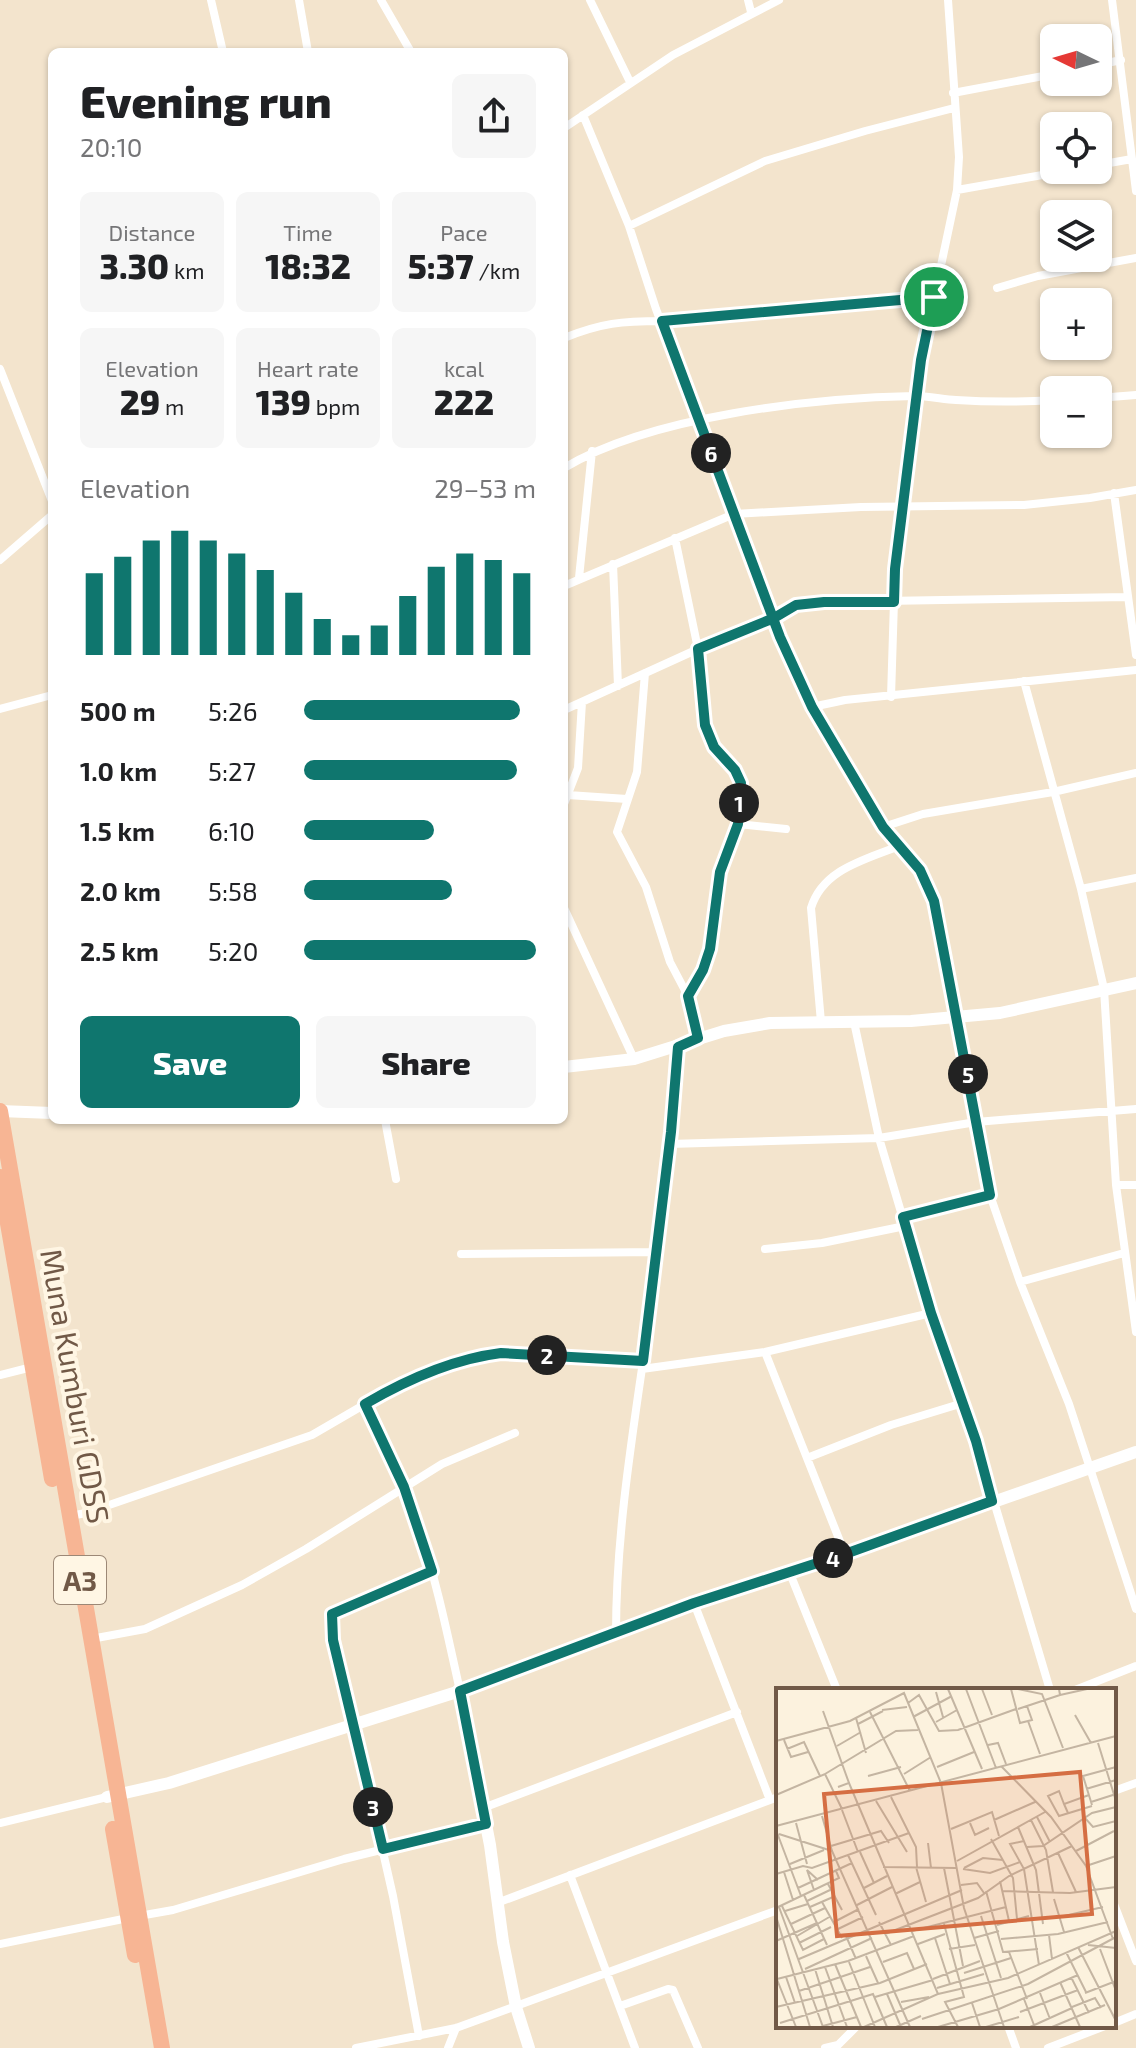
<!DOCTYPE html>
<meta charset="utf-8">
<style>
body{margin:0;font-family:"Exo 2",sans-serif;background:#f6f6f6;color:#202124;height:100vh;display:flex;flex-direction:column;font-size:30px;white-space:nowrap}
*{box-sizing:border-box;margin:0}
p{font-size:26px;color:#757577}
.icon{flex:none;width:44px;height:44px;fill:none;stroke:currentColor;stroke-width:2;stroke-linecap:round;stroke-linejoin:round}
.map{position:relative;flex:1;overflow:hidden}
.sheet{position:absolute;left:48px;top:48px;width:520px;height:1076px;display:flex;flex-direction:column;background:#fff;border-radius:12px;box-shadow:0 2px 6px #0004}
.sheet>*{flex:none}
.needle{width:52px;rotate:275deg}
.fabs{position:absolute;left:1040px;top:24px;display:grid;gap:16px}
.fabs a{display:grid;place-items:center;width:72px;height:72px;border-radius:12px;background:#fff;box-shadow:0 2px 6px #0004;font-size:40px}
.pin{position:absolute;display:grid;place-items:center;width:68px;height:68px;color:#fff;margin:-34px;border:4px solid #fff;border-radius:50%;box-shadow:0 2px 8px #0007}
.km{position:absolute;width:40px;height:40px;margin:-20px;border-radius:50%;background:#222;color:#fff;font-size:22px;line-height:40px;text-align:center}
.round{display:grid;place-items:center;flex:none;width:84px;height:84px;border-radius:12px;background:#f6f6f6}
.headline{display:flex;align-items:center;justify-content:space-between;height:136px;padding:0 32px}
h1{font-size:44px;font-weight:800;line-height:60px}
.figures{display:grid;grid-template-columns:repeat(3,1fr);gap:12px;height:136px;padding:8px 32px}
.figures div{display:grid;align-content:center;border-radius:12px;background:#f6f6f6;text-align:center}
.figures b{font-size:34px;font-weight:800}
.figures small{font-size:22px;font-weight:400}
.figures p{font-size:22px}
.chart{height:224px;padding:16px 32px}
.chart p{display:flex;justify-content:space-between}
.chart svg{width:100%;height:144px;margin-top:8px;stroke:#0f766e;stroke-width:6}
.button{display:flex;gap:16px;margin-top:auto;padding:16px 32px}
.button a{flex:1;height:92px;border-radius:12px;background:#0f766e;color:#fff;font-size:32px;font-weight:800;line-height:92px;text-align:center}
.button a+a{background:#f6f6f6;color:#202124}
ul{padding:0 32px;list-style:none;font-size:26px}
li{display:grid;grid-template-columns:128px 96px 1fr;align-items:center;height:60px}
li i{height:20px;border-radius:10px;background:#0f766e}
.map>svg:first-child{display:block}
.residential{fill:#f3e4cd;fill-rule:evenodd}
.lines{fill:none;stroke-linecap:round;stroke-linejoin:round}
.street{stroke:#fff;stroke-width:8}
.secondary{stroke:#fff;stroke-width:12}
.highway{stroke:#f7b594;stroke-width:16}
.route-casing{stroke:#fff;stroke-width:16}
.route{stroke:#0f766e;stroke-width:10}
.labels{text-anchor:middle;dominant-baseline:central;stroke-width:8;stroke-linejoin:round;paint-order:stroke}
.shield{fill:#fff6e4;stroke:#9c8876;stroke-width:2}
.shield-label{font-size:28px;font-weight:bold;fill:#715947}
.street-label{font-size:30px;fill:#715947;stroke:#fff6e4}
.inset-road{fill:none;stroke:#c4b5a2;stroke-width:2}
.view{fill:#d56e43;fill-opacity:0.15;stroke:#d56e43;stroke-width:4}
.inset-edge{fill:none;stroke:#715947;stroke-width:4}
</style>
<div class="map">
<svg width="1136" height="2048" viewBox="0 0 1136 2048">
<rect width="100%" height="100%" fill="#fcf2de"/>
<!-- residential -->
<path class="residential" d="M0 0H1136V2048H0ZM1054 38H1098V82H1054ZM52 52H564V1120H52ZM1054 126H1098V170H1054ZM1054 214H1098V258H1054ZM1054 302H1098V346H1054ZM1054 390H1098V434H1054ZM778 1690H1114V2026H778Z"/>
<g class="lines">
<!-- street -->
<path class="street" d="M211 0 223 52
M299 0 308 52
M381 0 411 52
M590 0 630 82
M748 0 751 12
M1112 0 1136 191
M1098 65 1121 60
M953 93 1054 74
M583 115 629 226 656 309 780 637 822 726 883 827 920 870 934 901 990 1195 1020 1282 1069 1404 1136 1609
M564 128 673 55 779 0
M1098 165 1132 159
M957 190 1071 170
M629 226 765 161 865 131 954 108
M997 288 1038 276 1136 258
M564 338C601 323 622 321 662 321L934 297
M0 369 52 501
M1098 398 1136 395
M564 468C651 416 812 398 914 396 928 396 942 399 956 400 989 402 1022 402 1054 400
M1114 493 1136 655
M675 538 698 649 705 725 714 747 735 770 741 783 738 824 720 872 710 949 703 970 688 996
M0 560 52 515
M613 564 618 686
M579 578 592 451
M564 586 734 514 861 507 1024 505 1090 498 1136 490
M645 673 637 772 617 832 646 887 670 962 691 1002 698 1038
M1024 681 1081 889 1104 989 1116 1185 1136 1332
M891 697 895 569 921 360 957 190 959 157 948 0
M812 707 845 700 1136 670
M0 709 52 695
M564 710 698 649 774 618 796 605 824 602 1128 597
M568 795 627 799
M564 804 578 768 582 702
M738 824 786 829
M883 827 923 814 1053 792 1136 773
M1081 889 1136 878
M564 908 634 1059
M821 1022 811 908C823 869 865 860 899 846
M854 1022 879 1138 931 1313 976 1441 1050 1690
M385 1120 396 1179
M669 1144 879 1138 976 1122 1136 1109
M1116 1185H1136
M903 1217 990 1195
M765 1249 822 1243 905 1226
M461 1254 657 1252
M1020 1282 1124 1253
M765 1352 845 1554
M642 1369 765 1352 931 1313
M0 1375 32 1367
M365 1404C384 1445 405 1486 419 1529 437 1582 448 1637 460 1691
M807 1458 891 1425 963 1403
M70 1516 86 1513 312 1435 398 1385 467 1360 501 1353 643 1361
M789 1571 837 1690
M694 1603 770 1800
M616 1634C616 1526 635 1420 650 1313 662 1225 670 1135 678 1047
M91 1639 145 1629 242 1585 306 1549 442 1464 515 1433
M1075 1690 1136 1666
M1114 1791 1136 1783
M483 1808 737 1712
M0 1823 107 1797
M570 1875 635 2048
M497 1903 778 1797
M1114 1904 1136 1961
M139 1916 173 1910 344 1859 486 1824
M0 1944 128 1918
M620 2006 668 1989 673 1990 698 2048
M1114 2023 1136 2014
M1008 2026 1016 2048
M419 2036 393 1896 331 1623 332 1614 339 1611 432 1571
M356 2048 456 2028 778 1910
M448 2048 456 2028
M825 2048 838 2045 857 2026
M1048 2048 1105 2026"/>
<!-- secondary -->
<path class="secondary" d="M564 1067 634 1059 724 1031 770 1023 911 1021 1000 1013 1136 983
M0 1111 52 1113
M460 1691 490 1845 503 1942 516 2007 529 2048
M107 1797 169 1783 460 1691 694 1603 845 1554 1136 1452"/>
<!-- highway -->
<path class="highway" d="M0 1111 162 2048
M0 1177 52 1479
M113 1829 135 1955"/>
</g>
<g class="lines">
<!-- route casing -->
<g class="route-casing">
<path id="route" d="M934 297 921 360 895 569 894 602H824L796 605 774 618 698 649 705 725 714 747 735 770 741 783 738 824 720 872 710 949 703 970 688 996 698 1038 678 1047 671 1132 643 1361 501 1353C453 1359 406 1380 365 1404L404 1487 432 1571 332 1614 333 1640 383 1849 486 1824 460 1691 694 1603 845 1554 992 1501 976 1441 931 1313 903 1217 990 1195 934 901 920 870 883 827 812 707 780 637 662 321 934 297"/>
</g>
<!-- route -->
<use href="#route" class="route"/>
</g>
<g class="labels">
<!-- shield labels -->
<rect class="shield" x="54" y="1556" width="52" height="48" rx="6"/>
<g class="shield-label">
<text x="80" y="1580">A3</text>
</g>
<!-- street labels -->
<g class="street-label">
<text transform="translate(76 1386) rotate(80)">Muna Kumburi GDSS</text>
</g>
</g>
<!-- overview -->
<g transform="translate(776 1688)">
<rect width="340" height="340" fill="#fcf2de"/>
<path class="inset-road" d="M172 1 206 81M190 1 220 80M206 1 216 27M235 1 244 35 256 32 251 18M242 1 266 6 287 60M160 4 167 29M284 7 311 1M132 15 143 7 163 43 182 42 240 21M242 21 284 7 283 1M106 22 131 19M47 23 73 95 62 99M94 24 134 103M299 27 315 55M137 29 176 8M80 30 90 65M252 33 264 66M160 34 181 22M82 36 107 23M8 52 15 69 32 64M0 53 74 33 128 5 165 95M322 55 340 113M212 57 222 55 230 76M61 58 85 44M11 61 28 54 44 88M161 79 198 64M226 79 275 129 310 178 337 251M49 86 120 43 142 42M128 86 155 69M92 88 125 79M73 95 162 306 88 339M165 95 188 220 228 339M310 101 340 92M0 107 49 86 66 121M115 109 140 159 141 179M100 113 131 164M315 114 340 106M288 116 283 103 272 108 283 128 316 118M316 117 307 88 340 79M66 122 82 164M292 125 288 116 313 107M46 128 56 163 134 339M261 129 274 154M309 130 317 139 340 133M218 132 259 114M255 132 270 162 277 204M20 135 31 176M194 135 199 147 213 140M0 138 340 48M242 139 260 182 267 236M175 141 216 124 223 148M0 142 25 208M3 146 56 163M215 151 237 190 241 231M248 153 234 156 248 181 263 277M152 155 155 180M55 158 105 143 113 155M251 159 267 158 316 125 340 119M300 163 338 143M84 164 98 195M282 165 300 204M72 167 100 227M181 173 269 124M14 176 48 162M310 178 340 168M107 179 180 180M140 179 150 214M168 180 187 278M188 180 207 170 227 172M187 181 214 185 244 174M8 184 17 212M0 186 27 178 36 180 133 145M224 193 233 233M52 196 66 222M185 197 201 195 208 205M22 200 76 175M88 200 111 188M38 202 31 182 42 192M210 203 227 264 262 261M226 203 294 205 340 199M119 206 144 194M28 207 51 257M278 211 288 244M31 213 54 202M46 214 66 250M81 217 116 199M6 218 27 262 48 251M3 219 47 339M34 219 57 209M0 220 63 190 60 183M9 223 32 216M0 228 34 339M205 228 225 290M284 229 327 219M58 234 83 221M103 234 115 257M15 236 49 220M168 236 188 309 169 314 182 339M221 237 253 228M62 241 87 229M136 243 230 219M109 246 202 210 233 188 296 158M273 247 276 271M21 248 55 228M70 248 80 271M159 250 174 296M198 250 223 243M225 251 282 246 332 234M0 253 41 235M23 255 55 239M142 256 169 246M312 257 340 260M302 259 340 333M173 261 199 257M324 261 340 303M233 264 251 311M290 264 310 304M90 268 102 295M23 271 186 202M73 274 99 339M107 274 131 265 138 281M59 276 85 339M49 279 71 339M29 281 96 250M39 281 57 339M188 285 235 270M0 289 20 339M10 289 19 315M295 289 313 325M1 291 72 273 138 248M157 291 204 273M284 294 304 339M161 300 208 286M23 303 94 279M264 305 274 331M309 305 340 293M111 306 125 339M162 306 232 290 340 243M99 309 157 292M248 311 258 337M125 314 153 309M196 315 204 339M0 319 104 295 151 276M296 319 319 310 325 320M244 324 302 302M146 331 252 296 340 249M4 335 97 306 111 339M43 339 81 329M120 339 145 328M162 339 223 321 302 287M210 339 243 329M254 339 296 320M276 339 329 317"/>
<path class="view" d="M304 84 316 226 61 248 48 106Z"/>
<rect width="340" height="340" class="inset-edge"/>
</g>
</svg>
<div class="fabs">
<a><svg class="needle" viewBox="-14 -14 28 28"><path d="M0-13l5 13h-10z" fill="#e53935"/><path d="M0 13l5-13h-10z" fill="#757577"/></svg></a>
<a><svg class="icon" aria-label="locate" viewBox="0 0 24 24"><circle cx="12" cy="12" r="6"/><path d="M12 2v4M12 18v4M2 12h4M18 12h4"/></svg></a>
<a><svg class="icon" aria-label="layers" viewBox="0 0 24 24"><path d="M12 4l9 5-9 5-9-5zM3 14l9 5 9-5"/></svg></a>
<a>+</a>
<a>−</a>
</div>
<div class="pin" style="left:934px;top:297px;background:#1e9e55"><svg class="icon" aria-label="arrive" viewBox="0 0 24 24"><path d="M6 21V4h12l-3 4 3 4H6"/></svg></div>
<b class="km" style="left:739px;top:803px">1</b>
<b class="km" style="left:547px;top:1355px">2</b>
<b class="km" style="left:373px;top:1807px">3</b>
<b class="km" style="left:833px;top:1558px">4</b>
<b class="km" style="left:968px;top:1074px">5</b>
<b class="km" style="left:711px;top:453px">6</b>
<section class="sheet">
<div class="headline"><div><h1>Evening run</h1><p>20:10</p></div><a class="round"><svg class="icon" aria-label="share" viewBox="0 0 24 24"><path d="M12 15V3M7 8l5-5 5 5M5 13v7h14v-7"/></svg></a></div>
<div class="figures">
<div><p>Distance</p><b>3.30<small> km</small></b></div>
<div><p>Time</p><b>18:32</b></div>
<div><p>Pace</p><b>5:37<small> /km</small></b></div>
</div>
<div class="figures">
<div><p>Elevation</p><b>29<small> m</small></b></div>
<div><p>Heart rate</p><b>139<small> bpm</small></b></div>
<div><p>kcal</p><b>222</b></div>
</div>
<div class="chart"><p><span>Elevation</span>29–53 m</p>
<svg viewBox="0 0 160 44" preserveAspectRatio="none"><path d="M5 44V19M15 44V14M25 44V9M35 44V6M45 44V9M55 44V13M65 44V18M75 44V25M85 44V33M95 44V38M105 44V35M115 44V26M125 44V17M135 44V13M145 44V15M155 44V19"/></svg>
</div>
<ul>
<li><b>500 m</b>5:26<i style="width:93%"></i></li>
<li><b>1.0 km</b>5:27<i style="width:92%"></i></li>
<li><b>1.5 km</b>6:10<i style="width:56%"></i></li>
<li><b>2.0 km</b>5:58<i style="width:64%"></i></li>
<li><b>2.5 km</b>5:20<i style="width:100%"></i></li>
</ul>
<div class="button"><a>Save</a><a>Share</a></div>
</section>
</div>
